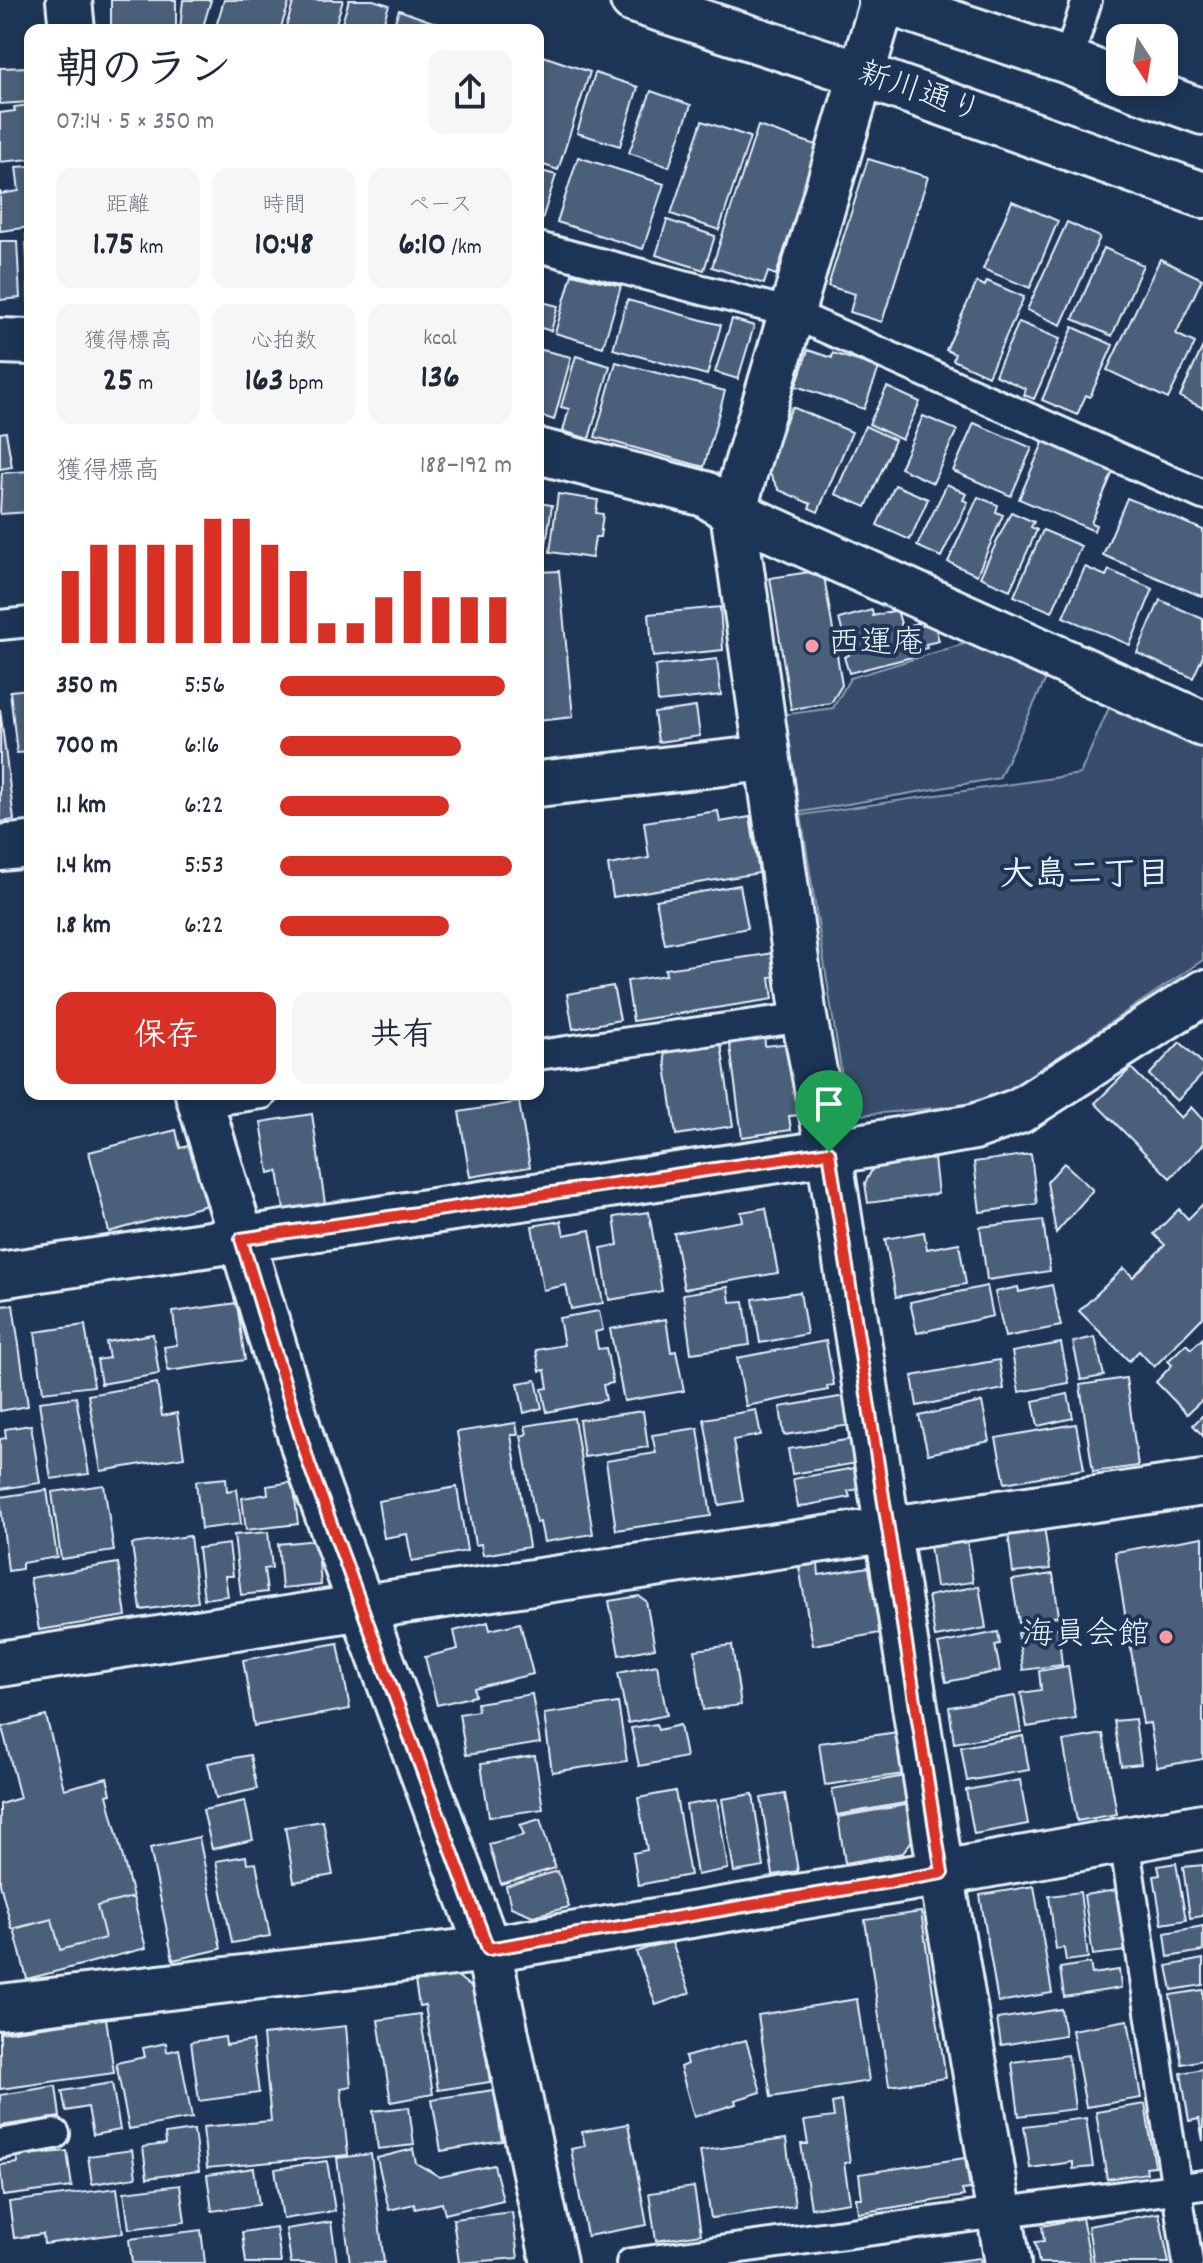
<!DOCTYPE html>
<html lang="ja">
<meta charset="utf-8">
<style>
body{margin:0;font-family:Dekko,"Klee One",sans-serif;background:#f6f6f7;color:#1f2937;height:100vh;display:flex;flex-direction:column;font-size:30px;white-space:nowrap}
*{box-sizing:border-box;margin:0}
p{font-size:26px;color:#747a83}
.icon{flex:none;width:44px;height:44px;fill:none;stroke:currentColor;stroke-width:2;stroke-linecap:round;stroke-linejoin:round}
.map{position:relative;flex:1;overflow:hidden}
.sheet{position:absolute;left:24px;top:24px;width:520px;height:1076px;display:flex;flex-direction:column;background:#fff;border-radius:16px;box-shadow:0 4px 12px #0003}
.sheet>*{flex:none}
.needle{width:52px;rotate:168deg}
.buttons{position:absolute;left:1106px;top:24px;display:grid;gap:16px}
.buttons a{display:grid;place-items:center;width:72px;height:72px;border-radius:16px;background:#fff;box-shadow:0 4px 12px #0003;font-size:40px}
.pin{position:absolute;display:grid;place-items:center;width:68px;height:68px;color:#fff;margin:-82px -34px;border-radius:50% 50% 50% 0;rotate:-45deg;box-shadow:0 0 8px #0007}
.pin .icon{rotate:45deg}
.round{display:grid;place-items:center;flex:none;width:84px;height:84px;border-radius:16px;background:#f6f6f7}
.overview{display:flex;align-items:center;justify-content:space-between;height:136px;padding:0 32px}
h1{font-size:44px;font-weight:800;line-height:60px}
.stats{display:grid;grid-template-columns:repeat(3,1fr);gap:12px;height:136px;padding:8px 32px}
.stats div{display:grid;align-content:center;border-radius:16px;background:#f6f6f7;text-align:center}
.stats b{font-size:34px;font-weight:800}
.stats small{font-size:22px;font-weight:400}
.stats p{font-size:22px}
.chart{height:224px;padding:16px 32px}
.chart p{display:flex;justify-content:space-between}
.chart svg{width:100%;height:144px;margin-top:8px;stroke:#d93025;stroke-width:6}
.primary-button{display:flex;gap:16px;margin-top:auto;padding:16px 32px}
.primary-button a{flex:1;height:92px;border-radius:16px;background:#d93025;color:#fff;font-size:32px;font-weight:800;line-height:92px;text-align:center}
.primary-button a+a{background:#f6f6f7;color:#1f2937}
ul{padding:0 32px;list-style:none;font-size:26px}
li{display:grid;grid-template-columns:128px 96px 1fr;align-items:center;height:60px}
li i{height:20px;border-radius:10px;background:#d93025}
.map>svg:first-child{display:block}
.green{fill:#374d6c;stroke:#909fb2;stroke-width:2}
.building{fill:#495e7a;stroke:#e8f1f8;stroke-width:2}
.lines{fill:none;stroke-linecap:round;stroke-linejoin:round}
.service-casing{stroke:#e8f1f8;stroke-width:34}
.minor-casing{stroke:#e8f1f8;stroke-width:50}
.secondary-casing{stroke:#e8f1f8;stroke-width:50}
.service{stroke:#1d3557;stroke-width:28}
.minor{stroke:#1d3557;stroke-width:44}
.secondary{stroke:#1d3557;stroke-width:44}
.route-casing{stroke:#fff;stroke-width:16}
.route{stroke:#d93025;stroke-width:10}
.poi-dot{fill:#ff9aa2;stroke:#1d3557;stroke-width:3}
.labels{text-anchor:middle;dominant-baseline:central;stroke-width:8;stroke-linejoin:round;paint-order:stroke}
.street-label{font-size:32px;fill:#e8f1f8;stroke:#1d3557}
.poi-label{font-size:32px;fill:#e8f1f8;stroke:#1d3557;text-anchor:start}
.neighbourhood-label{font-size:34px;font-weight:bold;fill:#e8f1f8;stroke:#1d3557}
</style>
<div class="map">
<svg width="1203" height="2263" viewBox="0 0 1203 2263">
<rect width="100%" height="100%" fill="#1d3557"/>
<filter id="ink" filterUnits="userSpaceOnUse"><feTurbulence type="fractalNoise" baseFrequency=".0125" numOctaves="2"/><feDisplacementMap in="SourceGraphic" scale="16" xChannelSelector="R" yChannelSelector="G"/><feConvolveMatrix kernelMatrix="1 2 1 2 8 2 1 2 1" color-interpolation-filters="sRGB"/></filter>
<g filter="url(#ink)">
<!-- green -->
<path class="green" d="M977 640 1050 670 999 778 795 813 781 715 833 708 850 678Z
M1111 703 1203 746V960L991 1103 860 1115 845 1095 801 815 1080 774Z"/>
<!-- building -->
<path class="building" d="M111 0H176V30H111Z
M183 0H211L202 30H180Z
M224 0H290L280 30H215Z
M294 0H343L334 30H285Z
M349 0H373L389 5 381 30H340Z
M399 10 455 30H392Z
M543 56 590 72 558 170 538 163V72Z
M30 67V102L0 104V68Z
M595 73 638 87 620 146 577 133Z
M651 91 691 105 669 167 629 153Z
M30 105V159L0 162V113L15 111 14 107Z
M702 121 750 137 719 230 671 214Z
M758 126 819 146 776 275 768 272 764 284 712 267Z
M578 157 664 184 643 249 557 222Z
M868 159 928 177 882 322 850 312 855 294 828 286Z
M30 166V227L0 231V191V194L19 191 16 167Z
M538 170 556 175 540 226 538 225Z
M1012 201 1058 221 1030 288 983 269Z
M667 220 715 236 704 270 656 255Z
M1067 222 1100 237 1061 325 1027 310Z
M26 234H30V311H29Z
M0 241H17L20 298 0 300Z
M1104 248 1143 265 1112 336 1073 319Z
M1160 259 1202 279 1176 334 1195 343 1168 399 1107 370Z
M572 274 621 286 603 347 555 333Z
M987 281 1024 297 988 376 953 360 955 354 946 350 977 282 985 286Z
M627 300 721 325 707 375 613 349Z
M538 301 558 306 551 331 538 327Z
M732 319 754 326 738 379 715 372Z
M1019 322 1060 339 1034 399 1024 395 1026 389 995 375Z
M1073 327 1113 345 1090 397 1086 395 1077 415 1042 400Z
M1203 346V408L1180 397Z
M538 349 571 357 554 420 539 415 538 419Z
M808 350 832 358 833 353 879 368 864 409 796 386Z
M576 356 610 366 589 439 563 431 569 409 561 407Z
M616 362 725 391 704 467 595 437Z
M887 387 920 402 902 440 869 424Z
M792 407 852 432 818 512 809 508 811 504 779 490 766 467Z
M923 416 957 430 933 483 900 468Z
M974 423 1032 448 1011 496 953 471Z
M865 426 895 440 866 507 835 494Z
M6 432 12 467 0 469V433Z
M1045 438 1115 467 1091 523 1096 525 1094 531 1019 499Z
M30 471V512L0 514 2 473Z
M947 484 966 494 963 500 968 502 941 557 917 546Z
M895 485 928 499 910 540 877 525Z
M558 494 598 500 596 513 603 514 600 537H595L592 558 550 552Z
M978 497 998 505 996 512 1003 515 977 575 948 562Z
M1127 498 1203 530V597L1103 555Z
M538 503 552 505 544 557 538 556Z
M1011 512 1034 522 1031 527 1037 530 1010 590 980 577Z
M1043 530 1081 546 1052 612 1014 596Z
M538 563 539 572 559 571 573 717 538 721Z
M1085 567 1106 576 1109 570 1153 589 1130 645 1063 617Z
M823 570 842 685 831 703 791 709 770 578Z
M1160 600 1203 619V656L1193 678 1137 653Z
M720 607 723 650 653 657 649 614Z
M872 610 873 616 897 610 902 627 918 623 919 627 934 623 939 641 926 644 927 648 911 652 912 657 849 673 844 657 849 655 839 619Z
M717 659 721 695 658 702 655 666Z
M30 689V752L17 753 10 691Z
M696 707 700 736 658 742 654 713Z
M0 709 14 820 0 822Z
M718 811 720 822 750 817 759 873 613 897 608 865 649 858 644 822Z
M740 885 748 928 665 944 656 900Z
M774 953 778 976 770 977 773 999 633 1021 627 981 666 975 665 969Z
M613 986 620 1020 573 1029 567 994Z
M764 1033 765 1046 792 1043 802 1115 789 1116 791 1130 742 1137 729 1038Z
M1180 1042 1203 1064V1074L1177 1101 1149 1075Z
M721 1044 733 1126 676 1135 664 1052Z
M1131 1068 1181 1118 1191 1107 1203 1120V1145L1170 1178 1095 1103Z
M519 1102 530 1167 470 1177 459 1112Z
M312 1114 325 1204 284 1210 278 1171 269 1173 261 1122Z
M176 1130 180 1148 192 1145 207 1205 109 1232 89 1152Z
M1031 1154 1037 1204 980 1212 974 1162Z
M934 1159 938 1194 868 1203 865 1183 874 1166Z
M1064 1163 1093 1190 1056 1233 1047 1182Z
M1203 1204V1317L1154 1367 1139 1351 1129 1361 1079 1311 1124 1268 1133 1277 1165 1245 1154 1234 1179 1209 1188 1219Z
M766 1208 778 1273 684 1289 674 1233 743 1221 741 1212Z
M649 1212 662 1291 609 1300 601 1248 618 1245 614 1217Z
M1043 1220 1050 1271 987 1280 980 1227Z
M561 1221 564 1235 590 1230 603 1303 571 1309 566 1285 543 1290 532 1226Z
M924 1232 927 1249 959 1243 966 1284 896 1297 885 1239Z
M1052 1285 1061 1326 1005 1337 995 1292 1018 1287 1019 1292Z
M987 1286 993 1316 917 1333 910 1302Z
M728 1287 730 1302 744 1301 750 1345 691 1353 683 1294Z
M800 1292 807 1334 760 1343 753 1299Z
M237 1303 245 1360 168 1371 164 1347 177 1345 173 1312Z
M13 1305 28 1406 0 1411V1306Z
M599 1311 603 1330 595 1332 598 1349 606 1348 613 1383 603 1385 606 1400 547 1412 542 1389 548 1388 545 1370 540 1371 536 1350 564 1345 559 1318Z
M666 1319 671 1352 676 1351 684 1391 624 1401 610 1329Z
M85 1325 94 1386 43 1392 35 1332Z
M153 1334 159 1374 101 1384 97 1360 109 1358 106 1342Z
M1095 1337 1104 1376 1081 1380 1073 1342Z
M1203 1338V1399L1187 1414 1156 1382 1172 1365 1168 1361 1186 1344 1191 1349Z
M826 1341 834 1385 827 1386 828 1390 746 1406 737 1358Z
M1061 1343 1069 1383 1019 1392 1012 1352Z
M999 1360 1004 1389 917 1406 912 1376Z
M1126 1378 1138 1466 1093 1472 1080 1385Z
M536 1380 542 1408 524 1413 518 1383Z
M157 1383 162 1416 177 1413 184 1457 101 1471 88 1395Z
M1068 1394 1073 1418 1038 1426 1033 1401Z
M846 1396 851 1425 784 1435 780 1407Z
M76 1397 89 1474 51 1479 39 1402Z
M982 1402 990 1441 928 1454 919 1416Z
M756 1410 761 1435 733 1440 743 1501 719 1505 704 1419Z
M643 1411 648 1447 584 1457 579 1420Z
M1203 1415V1436L1193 1425Z
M574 1418 593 1534 544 1542 540 1522 536 1523 521 1436 527 1434 525 1426Z
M516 1423 518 1435H511L529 1547 483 1555 481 1544 475 1545 457 1432Z
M1076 1424 1084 1469 1005 1483 996 1438Z
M31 1425 40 1483 0 1489V1439L6 1438 5 1429Z
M698 1428 711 1516 616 1530 606 1461 656 1453 652 1435Z
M853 1439 857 1463 792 1474 788 1449Z
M860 1467 864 1488 848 1491 850 1497 798 1507 793 1479Z
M226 1478 227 1491 237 1489 241 1524 201 1529 196 1481Z
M293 1482 298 1524 246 1530 242 1498 268 1494 267 1486Z
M104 1485 114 1551 61 1559 52 1492Z
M457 1487 467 1551 412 1561 407 1534 384 1538 378 1501Z
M47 1490 57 1557 22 1563V1569L8 1571 0 1497Z
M1044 1526 1050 1569 1013 1573 1008 1532Z
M268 1532 272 1568 264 1569 267 1592 241 1595 234 1535Z
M190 1536 198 1602 141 1610 132 1544Z
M1203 1537V1759L1157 1767 1150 1723 1143 1724 1115 1552Z
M317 1540 321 1585 282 1589 278 1544Z
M967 1541 973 1582 936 1587 930 1546Z
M229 1544 233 1576H225L228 1596 204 1599 198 1548Z
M118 1563 126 1616 39 1630 30 1578Z
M818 1564 819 1575 869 1567 880 1633 813 1645 799 1567Z
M1053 1574 1059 1616 1019 1623 1012 1580Z
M979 1586 986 1628 935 1637 928 1596Z
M639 1596 646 1601 655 1648 619 1655 609 1601Z
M488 1622 490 1630 520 1623 533 1674 474 1688 475 1696 437 1705 425 1657 458 1649 454 1631Z
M1058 1628 1062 1665 1023 1670 1018 1633Z
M998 1632 1000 1644 995 1645 1000 1671 946 1682 938 1644Z
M338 1643 350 1709 254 1726 243 1660Z
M732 1645 741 1705 703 1710 695 1650Z
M657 1665 667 1715 628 1723 618 1673Z
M1068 1666 1076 1719 1027 1727 1021 1693 1041 1690 1039 1671Z
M532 1694 540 1743 466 1755 459 1714 478 1711 477 1703Z
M1015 1696 1021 1732 954 1743 949 1707Z
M618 1703 627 1761 552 1772 544 1714Z
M46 1716 64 1789 107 1778 111 1794 107 1795 133 1897 97 1906 105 1938 60 1950 52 1919 12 1929 0 1884V1804L20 1798 2 1727Z
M1135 1719 1141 1764 1121 1766 1114 1721Z
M656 1724 658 1730 680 1725 686 1757 639 1766 631 1728Z
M898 1732 904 1774 825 1785 819 1743Z
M1103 1734 1117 1814 1077 1821 1063 1741Z
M1023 1736 1029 1770 967 1781 961 1747Z
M250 1755 257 1789 216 1798 208 1763Z
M535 1756 543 1809 489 1817 481 1764Z
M905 1776 910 1802 837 1815 832 1789Z
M1020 1780 1028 1824 974 1834 966 1790Z
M675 1791 690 1875 638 1885 633 1853 647 1850 638 1798Z
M753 1794 764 1867 734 1872 722 1799Z
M785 1794 798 1871 773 1875 761 1798Z
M717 1800 728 1869 697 1875 686 1805Z
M245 1801 253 1840 212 1849 203 1810Z
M911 1804 917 1833 903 1853 845 1863 838 1817Z
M540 1819 555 1868 501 1884 489 1844 524 1835 520 1825Z
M323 1821 333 1875 294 1882 285 1827Z
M199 1837 221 1949 173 1960 150 1848Z
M246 1856 247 1864 256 1863 270 1936 232 1943 216 1861Z
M1176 1863 1186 1920 1162 1924 1154 1876 1160 1875 1158 1866Z
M1203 1865V1916L1190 1918 1183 1867Z
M558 1871 569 1907 533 1916 511 1907 506 1886Z
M1034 1886 1052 1993 998 2002 980 1895Z
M1117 1890 1126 1951 1093 1955 1084 1895Z
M1080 1892 1088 1958 1066 1961 1064 1948 1056 1949 1049 1896Z
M133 1897 146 1948 27 1979 14 1929 52 1919 60 1950 105 1938 97 1906Z
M921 1912 946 2078 889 2086 865 1920Z
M1203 1926V1951L1168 1957 1165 1933Z
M671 1940 690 1993 656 2005 636 1952Z
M1203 1959V1985L1172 1990 1167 1966Z
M1090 1963 1092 1974 1119 1970 1121 1988 1064 1997 1060 1968Z
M456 1975 476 1991 490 2082 438 2090 425 2005 419 2006 415 1981Z
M1203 1990V2060L1182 2064 1170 1995Z
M857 1999 869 2081 771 2097 758 2015Z
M1061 2009 1065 2035 1001 2045 997 2019Z
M420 2014 433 2094 391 2102 378 2020Z
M106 2018 114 2073 0 2089V2033Z
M1128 2020 1141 2098 1086 2107 1072 2030Z
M346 2026 351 2086 341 2088 348 2155 207 2168 203 2127 271 2121 263 2035Z
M225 2037 226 2045 252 2041 259 2093 199 2101 191 2042Z
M746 2040 761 2092 735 2100 736 2104 694 2117 680 2067 687 2064 685 2057Z
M166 2043 167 2052 179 2049 192 2118 129 2129 116 2063 145 2057 143 2048Z
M1068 2055 1075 2109 1019 2116 1012 2062Z
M1203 2069V2141L1199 2119 1189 2121 1181 2073Z
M112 2083 120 2130 93 2135 88 2107 66 2111 62 2091Z
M56 2086 60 2117 0 2126V2095Z
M494 2090 502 2141 441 2151 432 2099Z
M841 2101 850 2162 844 2163 850 2202 811 2208 801 2144H808L804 2121 834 2117 832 2103Z
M1145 2104 1155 2166 1146 2167 1147 2173 1107 2179 1096 2112Z
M409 2107 414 2145 378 2149 373 2111Z
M1086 2118 1093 2167 1073 2169V2162L1030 2168 1024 2126Z
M628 2124 647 2225 587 2236 571 2149 585 2146 582 2132Z
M194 2130 199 2171 147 2178 143 2147 166 2144 165 2134Z
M786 2139 795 2206 711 2218 700 2151Z
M413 2149 416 2163 440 2177 494 2165 503 2200 445 2214 442 2203 415 2209 414 2204 389 2210 377 2158Z
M132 2150 136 2177 92 2184 88 2156Z
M67 2151 72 2187 3 2196 0 2165 18 2163 17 2156Z
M371 2154 384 2263H350L337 2158Z
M965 2158 970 2189 962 2190 964 2196 858 2213 856 2198H862L859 2174Z
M327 2161 335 2211 283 2219 275 2169Z
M254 2168 259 2205 212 2211 207 2175Z
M180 2185 185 2222 129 2229 124 2192Z
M694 2187 701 2234 656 2241 649 2193Z
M117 2188 123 2233 44 2244 43 2234 14 2238 9 2202Z
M512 2212 518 2258 459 2263 453 2219Z
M1159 2213 1169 2263H1094L1088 2226Z
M1082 2218 1091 2263H1039L1035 2242 1044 2241 1042 2226Z
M331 2222 337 2263H291L286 2229Z
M276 2227 281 2263H246L242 2232Z
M201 2230 205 2263H132L129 2239Z
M980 2258 981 2263H940Z"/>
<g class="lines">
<!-- service casing -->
<g class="service-casing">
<path id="service" d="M1068 61 1087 0
M538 247 791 313 1203 495
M0 625 30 622
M538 1055 804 1017
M199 1103 262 1094
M1124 1840 1188 2263
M0 2144 55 2134
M631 2263 1203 2185"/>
</g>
<!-- minor casing -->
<g class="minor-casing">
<path id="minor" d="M69 0 72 30
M883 1 733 512 804 1017 829 1152 937 1848 1008 2263
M0 341 30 342
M538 451 705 494 733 512 1203 724
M538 784 767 758
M0 848 30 845
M198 1094 309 1464 488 1949 554 2263
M0 1275 806 1156 974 1127 1019 1111 1203 993
M0 1664 363 1607 1203 1483
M0 2007 488 1949 942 1873 1203 1826"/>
</g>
<!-- secondary casing -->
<g class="secondary-casing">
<path id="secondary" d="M633 0 861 74 1203 195
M881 0 1068 61 1120 82
M1120 82 1203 112"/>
</g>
<!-- service -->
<use href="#service" class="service"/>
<!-- minor -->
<use href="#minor" class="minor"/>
<!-- secondary -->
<use href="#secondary" class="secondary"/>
</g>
</g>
<g class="lines" filter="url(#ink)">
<!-- route casing -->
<g class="route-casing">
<path id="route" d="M829 1152 942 1873 488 1949 309 1464 241 1239Z"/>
</g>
<!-- route -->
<use href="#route" class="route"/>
</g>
<!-- markers -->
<g class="poi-dot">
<circle cx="812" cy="646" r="8"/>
<circle cx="1166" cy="1637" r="8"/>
</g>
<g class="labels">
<!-- street labels -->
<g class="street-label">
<text transform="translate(919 95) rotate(19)">新川通り</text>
</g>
<!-- poi labels -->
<g class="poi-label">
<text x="828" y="646">西運庵</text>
<text x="1150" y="1637" text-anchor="end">海員会館</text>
</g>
<!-- neighbourhood labels -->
<g class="neighbourhood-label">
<text x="1085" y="877">大島二丁目</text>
</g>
</g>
</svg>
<div class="buttons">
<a><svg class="needle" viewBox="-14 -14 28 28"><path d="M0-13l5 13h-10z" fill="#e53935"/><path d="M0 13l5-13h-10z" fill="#747a83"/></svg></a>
</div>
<div class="pin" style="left:829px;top:1152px;background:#1e9e55"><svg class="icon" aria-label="arrive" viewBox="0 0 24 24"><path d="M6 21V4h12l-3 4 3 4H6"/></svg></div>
<section class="sheet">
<div class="overview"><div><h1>朝のラン</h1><p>07:14 · 5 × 350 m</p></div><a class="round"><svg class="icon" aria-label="share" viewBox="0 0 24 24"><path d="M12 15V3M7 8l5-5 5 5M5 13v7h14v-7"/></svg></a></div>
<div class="stats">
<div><p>距離</p><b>1.75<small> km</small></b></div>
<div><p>時間</p><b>10:48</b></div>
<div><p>ペース</p><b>6:10<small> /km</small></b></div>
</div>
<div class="stats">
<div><p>獲得標高</p><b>25<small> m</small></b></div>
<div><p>心拍数</p><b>163<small> bpm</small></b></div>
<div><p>kcal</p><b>136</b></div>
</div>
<div class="chart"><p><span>獲得標高</span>188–192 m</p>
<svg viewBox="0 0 160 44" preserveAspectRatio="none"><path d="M5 44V22M15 44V14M25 44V14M35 44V14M45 44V14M55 44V6M65 44V6M75 44V14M85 44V22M95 44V38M105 44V38M115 44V30M125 44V22M135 44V30M145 44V30M155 44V30"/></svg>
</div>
<ul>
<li><b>350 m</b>5:56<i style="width:97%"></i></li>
<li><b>700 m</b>6:16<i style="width:78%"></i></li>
<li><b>1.1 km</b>6:22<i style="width:73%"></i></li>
<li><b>1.4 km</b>5:53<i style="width:100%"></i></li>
<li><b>1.8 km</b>6:22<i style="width:73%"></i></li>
</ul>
<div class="primary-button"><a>保存</a><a>共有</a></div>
</section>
</div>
